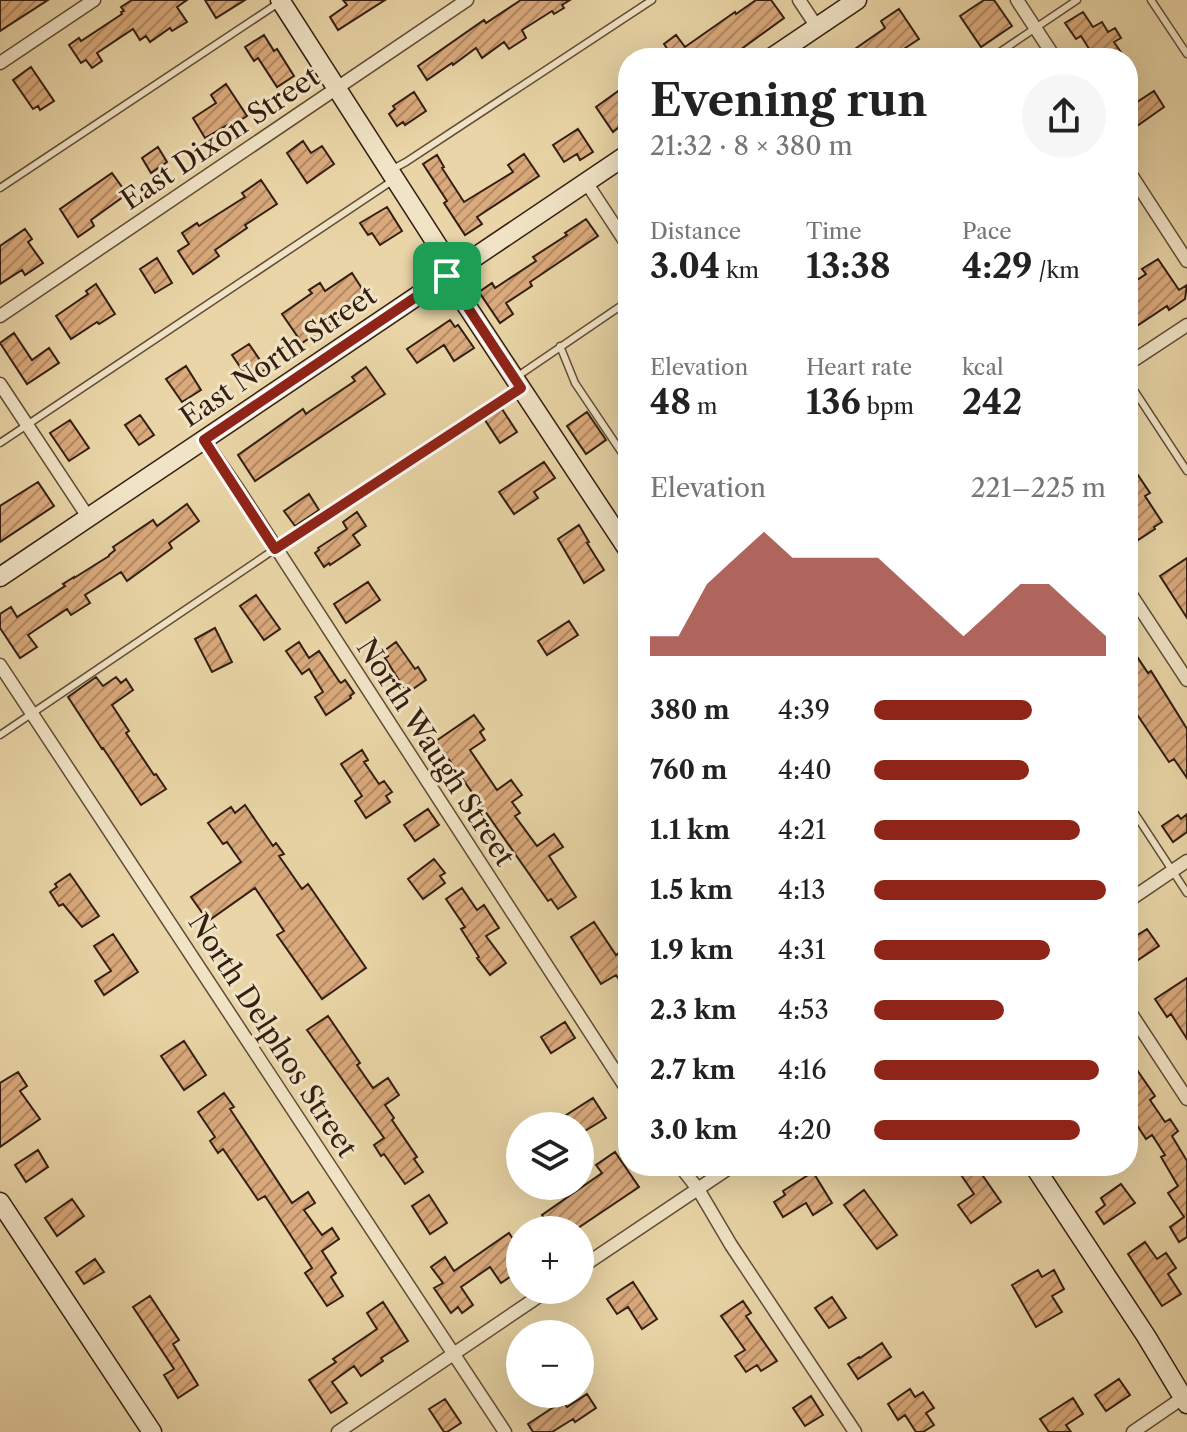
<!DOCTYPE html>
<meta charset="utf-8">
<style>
body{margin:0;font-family:"Libre Caslon Text",serif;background:#f6f6f6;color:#222;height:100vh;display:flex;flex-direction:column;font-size:30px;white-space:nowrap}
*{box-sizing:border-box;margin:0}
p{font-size:26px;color:#767676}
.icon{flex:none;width:44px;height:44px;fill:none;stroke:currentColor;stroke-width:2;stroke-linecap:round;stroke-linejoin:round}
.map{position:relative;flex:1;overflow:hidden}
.details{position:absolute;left:618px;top:48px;width:520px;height:1128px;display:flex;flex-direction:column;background:#fff;border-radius:32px;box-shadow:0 8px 32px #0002}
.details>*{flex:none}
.buttons{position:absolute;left:506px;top:1112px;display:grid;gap:16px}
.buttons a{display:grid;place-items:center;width:88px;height:88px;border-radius:50%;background:#fff;box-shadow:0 8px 32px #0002;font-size:40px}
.pin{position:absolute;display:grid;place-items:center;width:68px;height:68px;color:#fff;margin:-34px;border-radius:16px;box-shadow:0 4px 12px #0006}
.round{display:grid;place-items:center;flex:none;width:84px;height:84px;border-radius:42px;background:#f6f6f6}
.head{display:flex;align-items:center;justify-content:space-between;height:136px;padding:0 32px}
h1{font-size:44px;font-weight:700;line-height:60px}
.figures{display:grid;grid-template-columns:repeat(3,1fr);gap:12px;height:136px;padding:8px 32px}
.figures div{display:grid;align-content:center}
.figures b{font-size:34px;font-weight:700}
.figures small{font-size:22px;font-weight:400}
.figures p{font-size:22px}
.chart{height:224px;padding:16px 32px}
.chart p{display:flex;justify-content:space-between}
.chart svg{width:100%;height:144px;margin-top:8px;fill:#8f2418;opacity:.7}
ul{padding:0 32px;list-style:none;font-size:26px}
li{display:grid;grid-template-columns:128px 96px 1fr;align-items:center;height:60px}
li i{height:20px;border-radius:10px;background:#8f2418}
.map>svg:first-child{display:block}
.building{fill:url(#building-hatch);stroke:#331e11;stroke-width:2}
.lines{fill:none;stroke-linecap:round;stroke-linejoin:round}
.lane-casing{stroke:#604c36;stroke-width:9}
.street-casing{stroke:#604c36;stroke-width:15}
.secondary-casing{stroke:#331e11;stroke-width:21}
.lane{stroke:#f1e4c6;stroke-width:6}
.street{stroke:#f1e4c6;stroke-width:12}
.secondary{stroke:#f1e4c6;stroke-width:18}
.route-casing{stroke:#fff;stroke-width:16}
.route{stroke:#8f2418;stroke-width:10}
.labels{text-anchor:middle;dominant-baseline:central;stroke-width:6;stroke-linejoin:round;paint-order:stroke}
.street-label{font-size:28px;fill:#331e11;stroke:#f1e4c6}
</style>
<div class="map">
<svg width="1187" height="1432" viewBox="0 0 1187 1432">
<defs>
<pattern id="building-hatch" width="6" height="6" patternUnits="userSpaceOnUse" patternTransform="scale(2)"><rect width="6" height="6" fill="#dbaa7c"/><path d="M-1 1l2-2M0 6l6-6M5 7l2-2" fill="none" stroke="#b28a64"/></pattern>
</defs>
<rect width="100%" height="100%" fill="#e9d5a7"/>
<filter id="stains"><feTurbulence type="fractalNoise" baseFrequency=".0025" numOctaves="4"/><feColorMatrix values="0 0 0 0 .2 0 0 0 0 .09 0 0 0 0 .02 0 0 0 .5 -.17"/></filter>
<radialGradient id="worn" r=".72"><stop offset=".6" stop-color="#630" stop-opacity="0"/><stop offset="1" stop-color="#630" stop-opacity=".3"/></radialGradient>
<!-- building -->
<path class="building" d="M0 0H48L0 31Z
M132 0H187L177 7 187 22 172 31 170 28 150 42 146 36 140 40 133 29 97 53 102 61 92 68 86 60 81 63 69 45 79 38 81 41 122 14 121 12 124 11 121 7Z
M205 0H245L216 18Z
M343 0H385L338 30 330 17 347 5Z
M521 0H570L562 5 564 8 554 14 552 11 522 30 526 38 509 49 504 42 482 58 476 48 453 65 452 63 427 80 418 66 484 20 486 23Z
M756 0H771L784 18 729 58H657L668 50 664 44 676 35 685 47 735 12 736 14Z
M984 0H994L1012 26 981 47 960 16Z
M899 9 919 39 890 58H842L885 28 881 21Z
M1083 12 1093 27 1102 22 1108 32 1115 28 1121 38 1114 42 1125 58H1095L1081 36 1076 39 1065 23Z
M264 35 274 51 277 49 294 76 277 87 258 58 254 61 245 47Z
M31 67 54 101 40 110 38 106 33 109 13 80Z
M226 84 247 116 231 126 229 124 205 138 193 118 216 103 211 95Z
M628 84V128L621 133 618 128 613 132 596 107Z
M1154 91 1164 107 1137 126 1128 113V108Z
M414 92 426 111 405 125 403 122 397 126 389 114 395 109 393 106Z
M578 129 593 152 580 160 577 154 564 162 553 145Z
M303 141 311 153 322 146 334 164 307 183 287 153Z
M158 147 167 162 151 173 142 158Z
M524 154 539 176 477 217 482 224 465 235 444 203 447 201 423 164 437 155 444 167 442 168 464 202 513 172 508 165Z
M112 173 127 194 91 220 94 226 78 237 60 209Z
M261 180 277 204 245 225 247 228 215 250 219 256 193 274 178 251 189 244 182 233 197 223 199 226 245 197 242 193Z
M387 207 402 231 380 245 372 233 368 235 360 223Z
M586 219 598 236 530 282 532 286 506 303 513 314 500 323 479 292 492 283 495 288 536 261 533 257 567 235 565 233Z
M25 229 32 239 28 242 43 263 25 275 22 270 0 284V246Z
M157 258 172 283 155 293 140 269Z
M1158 259 1179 290 1187 285 1185 299 1169 310 1167 306 1128 332V286L1146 274 1142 269Z
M352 273 368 298 302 343 282 314 312 293 309 290 320 283 325 291Z
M96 284 115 314 99 324 97 322 71 339 56 316 88 294 86 291Z
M450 320 455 327 458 325 474 348 454 361 444 345 417 363 407 349Z
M14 333 32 360 49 348 59 363 27 384 0 343Z
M249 344 266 369 249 380 232 355Z
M186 366 201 390 182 402 166 379Z
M366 367 385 394 255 481 238 455 303 409 306 414 310 411 355 381 352 377Z
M502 409 517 432 500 443 485 420Z
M587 412 606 440 586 454 567 426Z
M140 415 154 435 139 445 125 425Z
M70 420 89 448 69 461 50 433Z
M544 462 555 478 534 492 538 498 514 514 499 492Z
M1138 475 1150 493 1145 496 1162 522 1154 527 1155 529 1138 540 1134 533 1128 537V481Z
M38 482 54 506 0 542V506Z
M309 494 319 510 295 526 284 511Z
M187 504 199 521 169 543 172 548 127 581 121 572 85 595 90 603 71 615 67 609 28 635 37 647 20 658 0 628V614L11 607 17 617 65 586 63 584 74 577V578L109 556V555L115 550 113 547 153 520 157 526Z
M357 512 366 526 353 535 360 545 330 565 329 563 324 567 315 553 319 550 318 548 347 529 343 522Z
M579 525 589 542 587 543 604 570 584 583 558 539Z
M1187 558V618L1160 576Z
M368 582 380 600 346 623 334 604Z
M256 595 280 629 264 640 240 606Z
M569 621 578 635 547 655 538 641Z
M215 628 232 662 212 672 195 639Z
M299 642 309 658 319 651 339 681 341 683 345 680 354 693 350 696 351 698 326 715 315 697 323 692 309 669 302 674 286 651Z
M396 642 415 669 418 667 426 680 407 693 385 658 388 656 384 651Z
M1128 643 1148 673 1151 671 1187 729V778L1174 759 1169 762 1128 701Z
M96 677 103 686 116 677 121 683 126 679 133 690 112 705 129 731 126 733 154 775 156 774 166 789 141 805 103 748 102 749 68 697Z
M474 715 484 729 480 732 485 740 470 750 497 790 511 780 522 795 512 802 520 813 515 816 537 846 554 834 563 847 549 856 576 897 558 909 551 899 548 901 436 741Z
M362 750 368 760 364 762 379 784 384 781 392 792 386 796 390 802 366 818 355 801 362 796 341 764Z
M245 805 273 846 276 843 284 854 279 856 302 889 308 884 366 968 322 999 277 935 284 931 255 888 208 921 191 897 241 862 227 842 223 844 208 823 231 807 235 813Z
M428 809 439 825 415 841 404 825Z
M1187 814V832L1173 842 1162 826 1178 815 1181 819Z
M434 859 445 873 440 876 445 883 423 899 408 879Z
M70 874 99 916 82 927 63 904 59 906 50 892 57 887 55 884Z
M462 888 477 910 484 905 499 928 486 936 506 963 490 975 477 958 479 957 461 929 465 927 446 899Z
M594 922 616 955 623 950 628 957V993L616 975 601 984 571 937Z
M1147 929 1159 946 1132 964 1128 957V941Z
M113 934 138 972 104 995 95 981 111 971 94 946Z
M1187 978V1039L1171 1014 1167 1017 1155 999Z
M328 1016 360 1063 357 1065 373 1088 388 1078 399 1095 385 1105 394 1118 392 1120 417 1157 414 1159 423 1172 405 1184 384 1154 381 1156 374 1145 384 1138 307 1030Z
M565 1022 575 1038 551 1053 541 1037Z
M184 1041 206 1075 184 1090 161 1056Z
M1128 1057 1155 1096 1150 1100 1165 1122 1170 1119 1178 1131 1172 1136 1187 1161V1237L1179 1242 1170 1227 1184 1217 1168 1193 1178 1186 1161 1157 1165 1155 1152 1135 1146 1139 1133 1119 1128 1122Z
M18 1072 27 1086 20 1091 40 1119 0 1147V1083Z
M224 1093 234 1107 230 1109 292 1203 308 1192 315 1203 304 1210 322 1235 332 1228 339 1239 322 1251 336 1273 331 1277 343 1296 327 1306 305 1273 312 1268 265 1196 258 1200 223 1149 218 1153 210 1141 215 1137 198 1112Z
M593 1098 606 1118 580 1134V1126H549Z
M38 1150 48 1167 26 1182 15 1165Z
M615 1152 639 1187 575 1230H552L542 1215 602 1173 596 1165Z
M955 1166H976L1001 1202 971 1223 958 1205 974 1194Z
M813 1172 832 1203 813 1215 806 1203 783 1217 774 1202 785 1195 783 1191Z
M1121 1184 1135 1203 1104 1224 1096 1212 1105 1205 1101 1198Z
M864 1190 897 1235 877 1249 844 1205Z
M429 1195 447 1223 430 1234 412 1206Z
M72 1199 84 1216 57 1236 45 1218Z
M509 1233 520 1249V1270L501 1283 490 1267 461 1287 473 1305 462 1313 458 1307 451 1313 434 1288 443 1283 431 1267 445 1257 454 1271Z
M1145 1242 1157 1259 1166 1253 1176 1268 1168 1274 1181 1294 1162 1306 1128 1254Z
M95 1259 104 1272 84 1284 76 1272Z
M1038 1270 1042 1277 1054 1270 1064 1289 1052 1296 1062 1312 1036 1327 1012 1285Z
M633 1282 657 1319 642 1329 628 1307 617 1314 607 1299Z
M150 1296 179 1340 173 1344 198 1385 178 1398 164 1375 174 1369 133 1307Z
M832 1297 846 1318 829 1328 815 1308Z
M743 1301 751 1313 746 1316 777 1361 761 1371 757 1365 746 1372 735 1356 745 1350 721 1316Z
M383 1302 408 1341 381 1358 383 1361 361 1376 354 1366 332 1382 347 1403 331 1413 309 1380 336 1362 333 1359 377 1329 367 1313Z
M882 1343 891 1357 858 1379 848 1364 859 1357 860 1358Z
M1119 1379 1130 1395 1106 1411 1095 1395Z
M910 1389 915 1397 923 1392 934 1408 926 1413 934 1425 923 1432H916L905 1415 898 1420 888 1404Z
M587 1394 596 1408 575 1422 573 1419 552 1432H533L528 1424 563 1401 567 1407Z
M811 1396 823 1415 805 1426 793 1408Z
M1073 1398 1083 1414 1066 1425 1071 1432H1049L1040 1419Z
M445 1399 461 1423 447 1432H444L429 1409Z"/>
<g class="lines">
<!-- lane casing -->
<g class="lane-casing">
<path id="lane" d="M1151 0 1187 54
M991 58 1077 0
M393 169 406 162 652 0
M0 188 280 2
M560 346 575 383 628 462
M515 378 628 301
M1128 381 1187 471
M0 443 392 181
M0 735 275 549 518 390
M1128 803 1187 893"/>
</g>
<!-- street casing -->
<g class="street-casing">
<path id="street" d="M799 0 817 27
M1017 0 1055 58
M0 63 94 0
M1128 170 1187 261
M586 182 628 246
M0 316 467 0
M1128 364 1187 325
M0 384 88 517
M204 440 238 489 628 1091
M1128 590 1187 680
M0 665 505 1432
M1128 901 1187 861
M1128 1009 1187 1099
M680 1166 698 1189 731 1245 855 1432
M580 1268 732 1166
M338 1432 548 1290
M1133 1432 1187 1395"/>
</g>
<!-- secondary casing -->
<g class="secondary-casing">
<path id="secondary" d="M280 0 454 271
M771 58 857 0
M447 276 628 550
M0 577 628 154
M1034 1166 1146 1336 1187 1404
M0 1202 152 1432"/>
</g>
<!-- lane -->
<use href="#lane" class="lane"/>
<!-- street -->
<use href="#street" class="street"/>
<!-- secondary -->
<use href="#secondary" class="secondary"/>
</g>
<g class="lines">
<!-- route casing -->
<g class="route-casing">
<path id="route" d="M447 276 521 388 275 549 204 440Z"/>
</g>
<!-- route -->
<use href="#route" class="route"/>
</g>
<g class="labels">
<!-- street labels -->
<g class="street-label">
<text transform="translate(220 138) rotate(-34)">East Dixon Street</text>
<text transform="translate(278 356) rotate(-34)">East North Street</text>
<text transform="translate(436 752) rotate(57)">North Waugh Street</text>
<text transform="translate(273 1035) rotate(57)">North Delphos Street</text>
</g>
</g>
<rect width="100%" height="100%" filter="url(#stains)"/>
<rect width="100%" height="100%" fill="url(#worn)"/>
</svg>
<div class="buttons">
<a><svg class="icon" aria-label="layers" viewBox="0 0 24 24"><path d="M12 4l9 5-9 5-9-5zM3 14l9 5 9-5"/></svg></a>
<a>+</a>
<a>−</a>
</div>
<div class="pin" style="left:447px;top:276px;background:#1e9e55"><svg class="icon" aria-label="arrive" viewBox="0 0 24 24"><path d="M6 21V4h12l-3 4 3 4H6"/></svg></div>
<section class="details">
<div class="head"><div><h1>Evening run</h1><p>21:32 · 8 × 380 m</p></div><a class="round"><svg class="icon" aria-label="share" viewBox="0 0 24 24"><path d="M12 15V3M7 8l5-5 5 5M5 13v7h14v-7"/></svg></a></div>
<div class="figures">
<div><p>Distance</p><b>3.04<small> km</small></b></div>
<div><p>Time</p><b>13:38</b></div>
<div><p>Pace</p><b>4:29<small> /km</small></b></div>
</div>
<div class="figures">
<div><p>Elevation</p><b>48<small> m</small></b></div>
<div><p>Heart rate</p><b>136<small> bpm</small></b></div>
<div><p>kcal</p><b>242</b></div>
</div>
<div class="chart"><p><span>Elevation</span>221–225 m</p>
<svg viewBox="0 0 160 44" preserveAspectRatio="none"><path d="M0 44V38L10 38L20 22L30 14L40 6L50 14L60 14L70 14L80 14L90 22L100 30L110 38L120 30L130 22L140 22L150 30L160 38V44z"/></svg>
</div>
<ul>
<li><b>380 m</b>4:39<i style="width:68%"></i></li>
<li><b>760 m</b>4:40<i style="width:67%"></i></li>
<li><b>1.1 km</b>4:21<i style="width:89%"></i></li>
<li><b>1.5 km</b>4:13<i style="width:100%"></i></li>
<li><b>1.9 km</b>4:31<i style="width:76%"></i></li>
<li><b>2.3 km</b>4:53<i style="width:56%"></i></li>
<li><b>2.7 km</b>4:16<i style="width:97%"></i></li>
<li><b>3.0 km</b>4:20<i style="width:89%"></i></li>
</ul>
</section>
</div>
